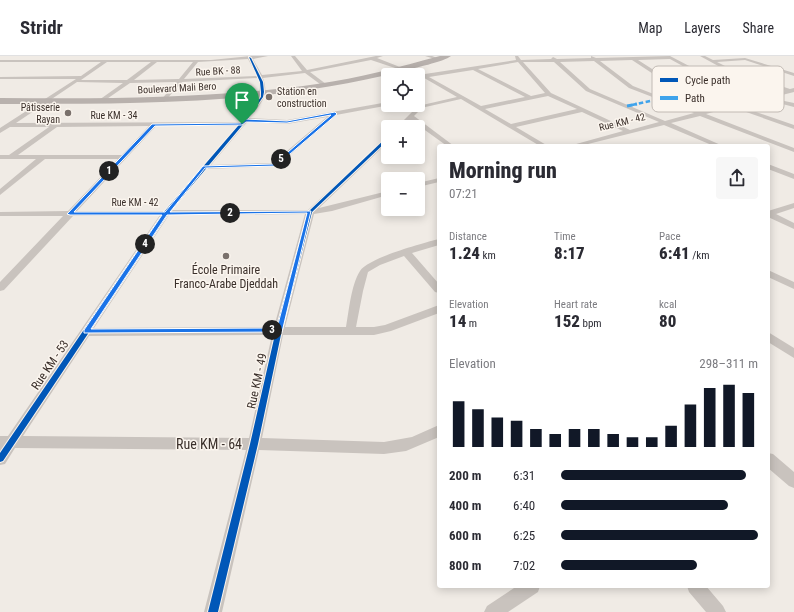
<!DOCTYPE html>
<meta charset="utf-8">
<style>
body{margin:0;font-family:"Roboto Condensed",sans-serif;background:#f7f7f7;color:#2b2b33;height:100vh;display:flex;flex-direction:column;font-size:15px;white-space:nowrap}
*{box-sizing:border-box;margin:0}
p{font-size:13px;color:#7c7c81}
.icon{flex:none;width:22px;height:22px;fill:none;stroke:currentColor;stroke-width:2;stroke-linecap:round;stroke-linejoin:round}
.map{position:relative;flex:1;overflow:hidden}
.details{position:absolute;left:437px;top:88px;width:333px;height:444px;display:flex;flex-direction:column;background:#fff;border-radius:4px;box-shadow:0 2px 10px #0003}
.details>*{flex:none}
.controls{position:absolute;left:381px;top:12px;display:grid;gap:8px}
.controls a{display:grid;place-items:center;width:44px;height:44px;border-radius:4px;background:#fff;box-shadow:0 2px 10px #0003;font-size:20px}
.pin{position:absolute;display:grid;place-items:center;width:34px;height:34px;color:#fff;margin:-41px -17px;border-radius:50% 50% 50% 0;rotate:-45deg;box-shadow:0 0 4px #0007}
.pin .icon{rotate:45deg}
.km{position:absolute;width:20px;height:20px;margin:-10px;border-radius:50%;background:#222;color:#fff;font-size:11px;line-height:20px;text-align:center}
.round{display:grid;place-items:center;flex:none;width:42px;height:42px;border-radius:4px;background:#f7f7f7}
.overview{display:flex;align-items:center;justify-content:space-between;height:68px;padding:0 12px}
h1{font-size:22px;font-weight:800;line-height:30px}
.figures{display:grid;grid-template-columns:repeat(3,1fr);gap:6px;height:68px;padding:4px 12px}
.figures div{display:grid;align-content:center}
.figures b{font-size:17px;font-weight:800}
.figures small{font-size:11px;font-weight:400}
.figures p{font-size:11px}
.chart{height:112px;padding:8px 12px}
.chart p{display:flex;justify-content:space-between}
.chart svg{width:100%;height:72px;margin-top:4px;stroke:#111827;stroke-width:6}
ul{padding:0 12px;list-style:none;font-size:13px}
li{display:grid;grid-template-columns:64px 48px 1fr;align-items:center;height:30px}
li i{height:10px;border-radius:5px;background:#111827}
header{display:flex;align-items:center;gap:24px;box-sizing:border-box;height:56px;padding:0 20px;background:#fff;border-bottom:1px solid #e1e1e2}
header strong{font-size:19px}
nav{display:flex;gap:22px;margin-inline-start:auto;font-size:14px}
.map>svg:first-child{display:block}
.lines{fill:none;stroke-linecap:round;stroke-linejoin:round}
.street{fill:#c9c3be;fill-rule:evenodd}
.primary{fill:#b8b1ad;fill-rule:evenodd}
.quiet-far1{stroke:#3fa3eb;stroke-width:2.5;stroke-dasharray:4.5 2.5;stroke-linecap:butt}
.quiet{stroke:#3fa3eb;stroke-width:3;stroke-dasharray:5.5 3;stroke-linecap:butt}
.cycleway-casing{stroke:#fbf5ee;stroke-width:2}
.cycleway{fill:#0057b8;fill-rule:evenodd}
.route{fill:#1a73e8;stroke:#fff;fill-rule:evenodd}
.poi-dot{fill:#7a716c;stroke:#fbf5ee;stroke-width:1.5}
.labels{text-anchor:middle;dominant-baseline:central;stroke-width:3;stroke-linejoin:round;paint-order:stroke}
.far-street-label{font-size:10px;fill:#3b302b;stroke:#fbf5ee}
.far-poi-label{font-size:10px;fill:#3b302b;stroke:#fbf5ee;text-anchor:start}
.poi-label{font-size:12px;fill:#3b302b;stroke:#fbf5ee}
.street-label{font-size:12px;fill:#3b302b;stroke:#fbf5ee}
.near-street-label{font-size:14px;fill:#3b302b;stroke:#fbf5ee}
.key{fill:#fbf5ee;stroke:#c1bab4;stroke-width:1}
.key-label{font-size:11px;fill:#3b302b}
</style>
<header>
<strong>Stridr</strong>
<nav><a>Map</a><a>Layers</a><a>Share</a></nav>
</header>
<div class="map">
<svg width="794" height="556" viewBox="0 0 794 556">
<rect width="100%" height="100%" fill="#f0ebe5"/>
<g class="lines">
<!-- street -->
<path class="street" d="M251 0H268L253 3 262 19 302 15 291 0H295L307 14 376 0H383L377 2 405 13 401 14 371 4 310 16 326 28V30L324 31 305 17 263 22C270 41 260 48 249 62L287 64 388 46V49H390L336 59 277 110 207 113 172 154H308L388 80V86L319 152 388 135V139L332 155 314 158 285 271H346C349 255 351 229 360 215 368 202 423 187 439 183V189L412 197 439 228V237L435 236 404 200 380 209 368 216 363 235 356 271H374L385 269 439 249V257L391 275 374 279H283L262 382 384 386 412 381 439 369V381L406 395 384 398 259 394 222 556H204L246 394 15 392 5 408 0 409V380H8L160 159 73 160 4 234 0 235V226L63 160H0V156L68 155 118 103H45L0 139V133L36 103H0V99H9L49 71H10L0 77V72L76 23H0V21L81 20 101 6H0V4H211ZM248 3 257 20 184 23 198 6ZM107 6H151L127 24H81ZM157 6H193L179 23 134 24ZM258 22C264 41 252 53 240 66L16 67 77 26 123 27 99 44 98 45 101 47 130 27 176 26 161 44 164 46 182 26ZM327 61 273 107 211 109 247 66 287 68ZM149 70 122 99H18L57 71ZM156 70H237L164 155H77ZM305 158 274 271 94 272 169 159ZM272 279 249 382 23 380 89 280Z
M425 0H432L440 3 438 4Z
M515 0H518L521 4 551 3 553 1 557 3 591 2V0L596 2 670 0 714 23 764 40 785 35 731 17 700 0H705L713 4 745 2 794 17V20L745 4 717 6 735 15 790 33 794 32V36L770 42 794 47V51L763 43 739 50 794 69V73L732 51 706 58 794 92V96L700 60 671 67 723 90H714L664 69 580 90H569L623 75 582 56 516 71 548 90H540L461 43 421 52 418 50 457 41 407 12V10H411L425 18 516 4ZM670 3 710 25 758 42 733 48 674 27 638 4ZM632 4 670 29 727 49 700 56 633 30 600 5ZM594 5 629 32 694 57 665 65 590 33 560 6ZM518 6 545 37 531 40 478 13ZM523 6H554L586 35 659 66 630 74 551 37ZM473 14 525 41 481 50 429 21ZM548 40 577 53 511 68 485 53Z
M413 55 418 56 414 60 454 90H447L411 64 403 71H397Z
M768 108 794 118V123L768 113Z
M439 122V126L418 131V127Z
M794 147V152L776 158 794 167V173L768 161V155Z
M768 214 794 226V233L768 221Z
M768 276 794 292V302L768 286Z
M768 397 773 398 794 416V432L789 430 768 412Z
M517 530H540L538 536 508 556H484L487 550Z
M687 530H706L723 550 726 556H706L689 536Z"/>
<!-- primary -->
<path class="primary" d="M440 0H451C444 6 413 12 403 15 271 49 135 48 0 48V42C106 43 212 43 317 28 359 22 399 11 440 0Z"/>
<!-- quiet-far1 -->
<path class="quiet-far1" d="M632 49 663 42"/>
<!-- quiet -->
<path class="quiet" d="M627 50 637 48"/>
<!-- cycleway casing -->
<g class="cycleway-casing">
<path id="cycleway" d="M249 1 251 2 263 26 264 36 263 41 246 65 168 158 3 405 0 406V397L164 156 244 63 261 41V36L260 26Z
M387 81H388V84L312 156 282 274 258 388 218 556H208L250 388 276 274 308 156Z"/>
</g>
<!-- cycleway -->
<use href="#cycleway" class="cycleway"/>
</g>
<!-- route -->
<path class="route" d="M335 56 337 58 276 110 205 112 170 156 311 155 282 276 84 277V274L162 159H70L67 158 152 68 241 67 245 63 287 65ZM331 59 274 108 203 110 165 156H74L155 70 242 69 246 66 287 67ZM307 157 277 272 91 273 167 159Z"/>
<!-- markers -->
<g class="poi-dot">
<circle cx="269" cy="41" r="4"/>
<circle cx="68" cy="57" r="4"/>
<circle cx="226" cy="200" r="4"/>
</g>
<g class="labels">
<!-- far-street labels -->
<g class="far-street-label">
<text transform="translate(218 15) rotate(-3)">Rue BK - 88</text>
<text transform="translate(177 32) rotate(-3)">Boulevard Mali Bero</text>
<text x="114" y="59">Rue KM - 34</text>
<text transform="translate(622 66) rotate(-14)">Rue KM - 42</text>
<text x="135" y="146">Rue KM - 42</text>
</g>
<!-- far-poi labels -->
<g class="far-poi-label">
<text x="277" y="35">Station en<tspan x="277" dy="12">construction</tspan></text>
<text x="60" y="51" text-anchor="end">Pâtisserie<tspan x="60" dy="12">Rayan</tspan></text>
</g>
<!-- poi labels -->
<g class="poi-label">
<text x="226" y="214">École Primaire<tspan x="226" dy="14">Franco-Arabe Djeddah</tspan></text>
</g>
<!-- street labels -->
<g class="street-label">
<text transform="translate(50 309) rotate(-56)">Rue KM - 53</text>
<text transform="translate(257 325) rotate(-78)">Rue KM - 49</text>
</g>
<!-- near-street labels -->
<g class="near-street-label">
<text x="209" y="388">Rue KM - 64</text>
</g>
</g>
<!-- legend -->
<rect x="652" y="10" width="132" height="46" rx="6" class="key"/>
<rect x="660" y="22" width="18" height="4" fill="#0057b8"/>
<rect x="660" y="40" width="18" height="4" fill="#3fa3eb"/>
<g class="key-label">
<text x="685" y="28">Cycle path</text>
<text x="685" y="46">Path</text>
</g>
</svg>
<div class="controls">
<a><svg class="icon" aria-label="locate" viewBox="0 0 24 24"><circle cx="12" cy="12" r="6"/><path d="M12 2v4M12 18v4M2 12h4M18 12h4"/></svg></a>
<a>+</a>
<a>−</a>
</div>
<div class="pin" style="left:242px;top:68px;background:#1e9e55"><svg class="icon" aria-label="arrive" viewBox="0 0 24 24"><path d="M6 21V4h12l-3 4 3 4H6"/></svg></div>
<b class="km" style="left:109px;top:115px">1</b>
<b class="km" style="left:230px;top:157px">2</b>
<b class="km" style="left:272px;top:274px">3</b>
<b class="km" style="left:145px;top:188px">4</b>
<b class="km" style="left:281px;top:103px">5</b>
<section class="details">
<div class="overview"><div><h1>Morning run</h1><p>07:21</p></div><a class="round"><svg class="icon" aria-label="share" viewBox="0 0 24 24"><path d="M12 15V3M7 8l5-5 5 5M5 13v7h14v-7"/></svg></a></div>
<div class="figures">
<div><p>Distance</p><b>1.24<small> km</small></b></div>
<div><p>Time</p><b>8:17</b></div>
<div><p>Pace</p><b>6:41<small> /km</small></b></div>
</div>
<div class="figures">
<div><p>Elevation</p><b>14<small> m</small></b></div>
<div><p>Heart rate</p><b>152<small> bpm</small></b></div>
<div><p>kcal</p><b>80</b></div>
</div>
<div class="chart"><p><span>Elevation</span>298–311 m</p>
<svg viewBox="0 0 160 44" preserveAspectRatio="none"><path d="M5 44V16M15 44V21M25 44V26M35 44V28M45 44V33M55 44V36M65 44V33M75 44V33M85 44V36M95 44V38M105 44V38M115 44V31M125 44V18M135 44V8M145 44V6M155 44V11"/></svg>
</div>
<ul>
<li><b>200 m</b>6:31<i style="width:94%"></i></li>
<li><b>400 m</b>6:40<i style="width:85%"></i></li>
<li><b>600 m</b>6:25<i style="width:100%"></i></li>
<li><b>800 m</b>7:02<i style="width:69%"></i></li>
</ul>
</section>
</div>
